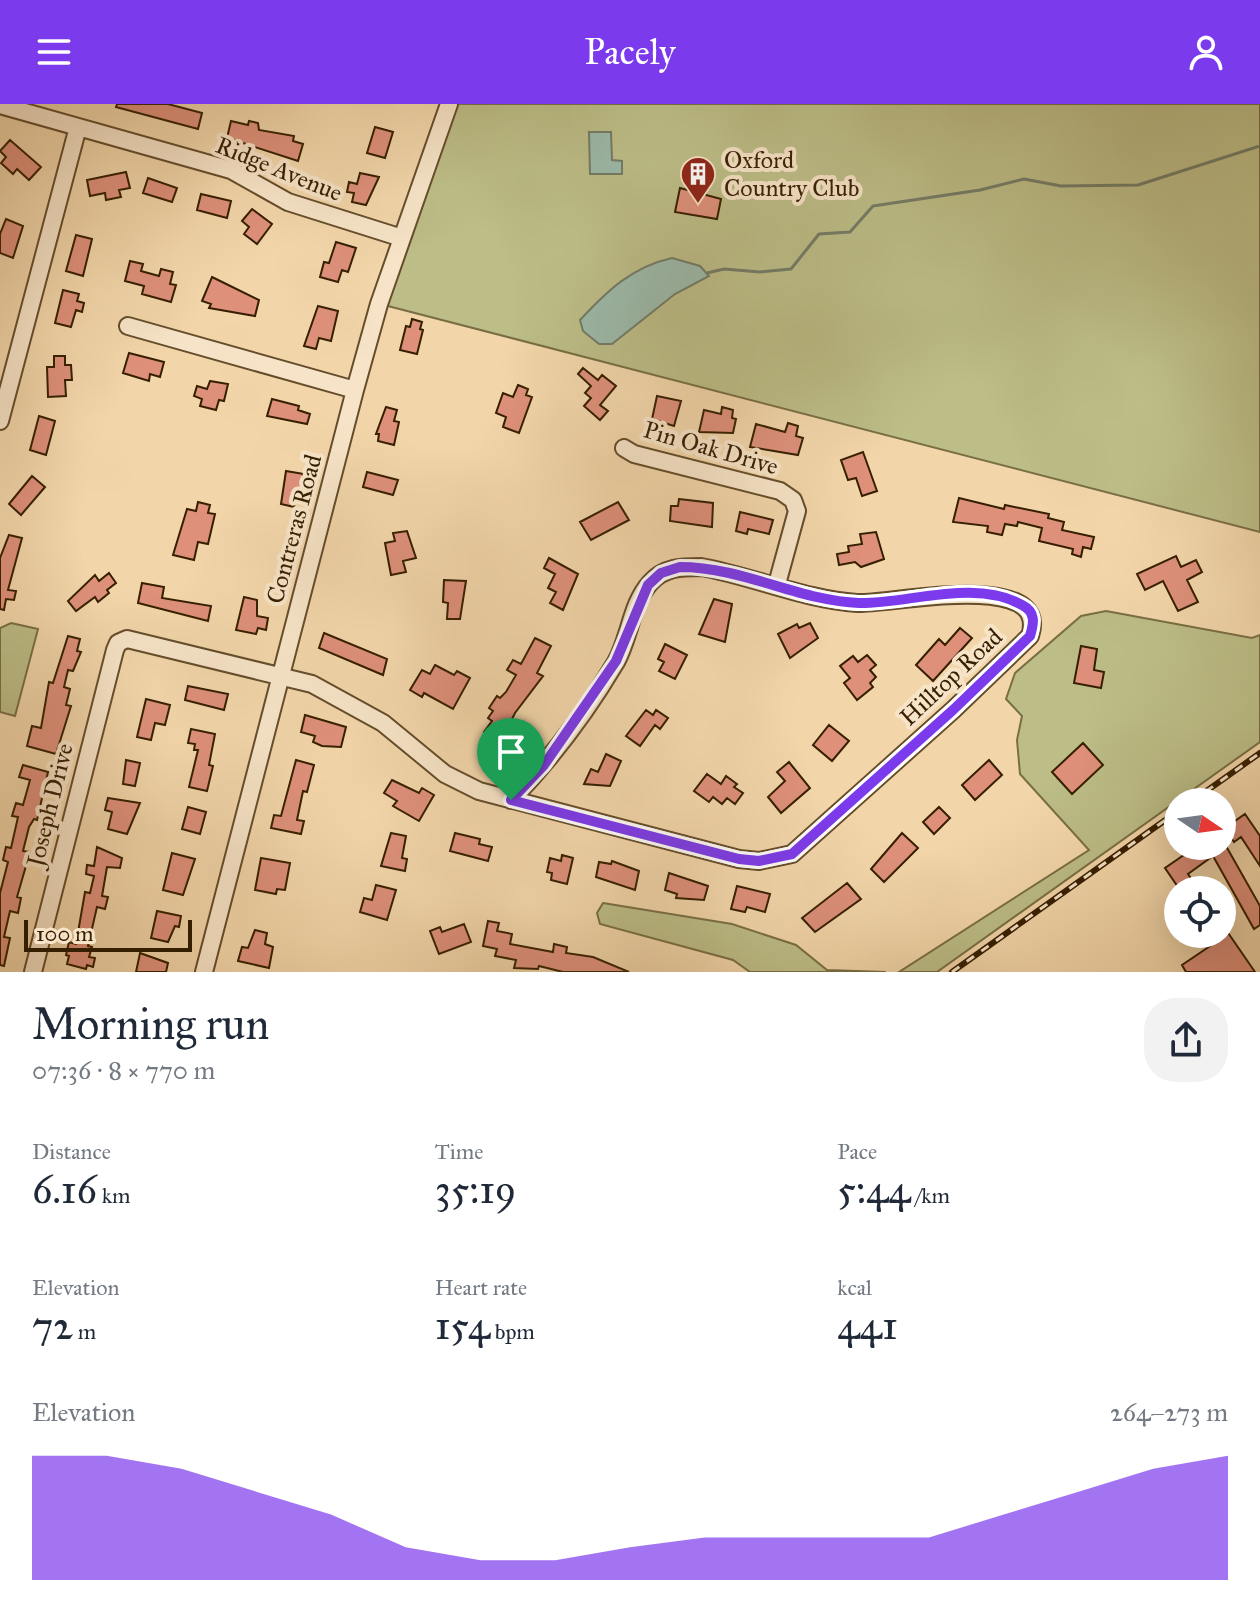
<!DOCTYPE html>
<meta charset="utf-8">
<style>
body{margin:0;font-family:"IM FELL Great Primer",serif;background:#f2f2f3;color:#1f2937;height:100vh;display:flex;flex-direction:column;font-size:30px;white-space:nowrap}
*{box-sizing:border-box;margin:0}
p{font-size:26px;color:#747a83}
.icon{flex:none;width:44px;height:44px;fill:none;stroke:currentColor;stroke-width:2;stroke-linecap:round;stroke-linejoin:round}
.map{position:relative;height:868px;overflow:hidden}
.drawer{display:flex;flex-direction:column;background:#fff;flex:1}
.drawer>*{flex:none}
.needle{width:52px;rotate:103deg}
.buttons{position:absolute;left:1164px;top:684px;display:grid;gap:16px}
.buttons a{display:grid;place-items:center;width:72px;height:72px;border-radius:50%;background:#fff;box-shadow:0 8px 32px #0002;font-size:40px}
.scale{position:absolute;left:24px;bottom:20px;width:168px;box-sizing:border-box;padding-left:8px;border:4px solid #361f01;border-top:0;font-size:22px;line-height:28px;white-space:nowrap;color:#361f01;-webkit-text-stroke:6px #f7e4c8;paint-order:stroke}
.pin{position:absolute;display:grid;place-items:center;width:68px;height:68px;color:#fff;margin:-82px -34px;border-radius:50% 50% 50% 0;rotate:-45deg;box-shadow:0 0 8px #0007}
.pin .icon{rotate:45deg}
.round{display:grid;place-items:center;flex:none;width:84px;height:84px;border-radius:32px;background:#f2f2f3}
.head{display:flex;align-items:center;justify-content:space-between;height:136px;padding:0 32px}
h1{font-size:44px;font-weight:600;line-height:60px}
.stats{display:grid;grid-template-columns:repeat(3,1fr);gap:12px;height:136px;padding:8px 32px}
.stats div{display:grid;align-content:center}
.stats b{font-size:40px;font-weight:600}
.stats small{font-size:22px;font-weight:400}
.stats p{font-size:22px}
.chart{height:224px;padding:16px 32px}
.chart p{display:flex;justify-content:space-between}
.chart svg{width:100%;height:144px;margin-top:8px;fill:#7c3aed;opacity:.7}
header{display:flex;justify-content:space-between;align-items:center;height:104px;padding:0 32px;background:#7c3aed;color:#fff;font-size:36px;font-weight:600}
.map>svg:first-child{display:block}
.green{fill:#bcbd87;stroke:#796e44;stroke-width:2}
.water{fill:#9bb9a9;stroke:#737b66;stroke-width:2}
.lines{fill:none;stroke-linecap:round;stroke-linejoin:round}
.stream{stroke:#737b66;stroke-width:3}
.building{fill:#de907b;stroke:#361f01;stroke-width:2}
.minor-casing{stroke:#654d2b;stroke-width:20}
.minor{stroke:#f7e4c8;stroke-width:16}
.rail-casing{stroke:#361f01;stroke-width:6}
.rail{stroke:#f7e4c8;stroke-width:3;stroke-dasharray:9;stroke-linecap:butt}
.route-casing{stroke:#fff;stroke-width:16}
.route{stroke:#7c3aed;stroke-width:10}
.labels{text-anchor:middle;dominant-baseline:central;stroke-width:8;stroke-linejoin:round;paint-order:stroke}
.poi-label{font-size:24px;fill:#361f01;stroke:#f7e4c8;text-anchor:start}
.street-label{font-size:24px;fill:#361f01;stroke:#f7e4c8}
</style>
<header><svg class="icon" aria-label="menu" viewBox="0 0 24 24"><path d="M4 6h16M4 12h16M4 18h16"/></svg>Pacely<svg class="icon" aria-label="person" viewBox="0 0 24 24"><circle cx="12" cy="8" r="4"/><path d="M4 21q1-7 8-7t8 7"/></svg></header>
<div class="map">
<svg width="1260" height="868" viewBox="0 0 1260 868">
<rect width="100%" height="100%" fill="#f2d6aa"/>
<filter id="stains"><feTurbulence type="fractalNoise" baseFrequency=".0025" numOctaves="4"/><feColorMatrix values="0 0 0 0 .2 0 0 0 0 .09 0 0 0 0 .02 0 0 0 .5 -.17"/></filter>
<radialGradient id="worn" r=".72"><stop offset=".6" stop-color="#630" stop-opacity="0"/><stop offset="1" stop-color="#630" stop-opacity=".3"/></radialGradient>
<!-- green -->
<path class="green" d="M456 0H1260V428L384 201Z
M1106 507 1252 534 1260 531V638L937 868H899L1089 746 1020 670 1017 636 1022 612 1006 595 1015 569 1081 512Z
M11 519 38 525 15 612 0 608V524Z
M603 799 732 820 796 841 827 866 886 868H750L733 856 600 820 597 809Z"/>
<!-- water -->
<path class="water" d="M589 28H611L612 56 622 57V70H590Z
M672 154 700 162 709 172 675 190 612 240H599L583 227 580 216C608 186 632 163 672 154Z"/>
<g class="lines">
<!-- stream -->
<path class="stream" d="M707 169 724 165 760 168 791 165 819 130 850 128 873 102 980 86 1024 75 1061 82 1138 81 1260 42"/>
</g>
<!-- building -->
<path class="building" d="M117 0H168L202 9 198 25 116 3Z
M231 17 248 21 249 17 258 19 259 26 294 32 293 37 303 40 298 57 227 34Z
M375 23 393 28 385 54 367 49Z
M10 36 41 63 29 76 17 65 13 70 1 59 6 53 0 47Z
M126 68 130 84 119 86 121 93 106 96 105 89 90 92 87 76Z
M360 69 379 73 366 101 352 98 354 89 347 88 349 78 357 80Z
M148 74 177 84 172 98 143 89Z
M680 84 721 95 717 115 675 108Z
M201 90 231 97 227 114 197 106Z
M252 105 272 120 257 140 244 130 249 123 242 117Z
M6 115 23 122 13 154 0 149V130Z
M76 131 92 135 83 172 66 167Z
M336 138 356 144 348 168 342 166 338 178 320 173 324 158 329 159Z
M130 157 143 160 141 167 159 172 161 165 173 168 170 180 176 181 171 198 142 190 144 182 125 177Z
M212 173 259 196 255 212 209 204 211 200 202 197Z
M63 186 79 190 77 197 84 199 82 208 76 206 71 223 55 219Z
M318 202 338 207 331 237 319 234 316 245 304 242Z
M412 215 422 218 420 225 423 226 417 250 400 246 406 222 410 223Z
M129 249 164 258 160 273 150 270 149 277 123 269Z
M54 252H65V261H71L72 276H65L66 292 48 293 47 263H54Z
M583 264 598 276 602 271 616 282 600 301 608 307 600 316 584 302 591 294 585 289 591 282 578 270Z
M210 277 228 280 224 297 219 296 216 306 200 302 202 295 194 292 197 282 207 285Z
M518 281 528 285 526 291 532 293 519 329 503 323 506 313 496 309 503 289 513 293Z
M657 292 681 297 674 322 652 315Z
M272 295 299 302 298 306 310 310 307 320 267 312Z
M386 303 397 306 394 317 399 318 394 341 378 337 379 330H376Z
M722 303 733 306 732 314 736 315 733 329 699 328 704 306 721 310Z
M39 312 55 317 46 351 30 346Z
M788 319 798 322 796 332 803 334 798 351 750 343 756 320 785 328Z
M863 348 877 387 862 392 856 374 848 376 841 356Z
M286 367 310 371 305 393 296 391 294 403 281 400Z
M367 368 398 376 393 391 363 383Z
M32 372 45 383 21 411 9 400Z
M959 394 1004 405 1005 401 1049 410 1048 414 1064 418 1062 426 1094 433 1091 445 1083 443 1081 453 1072 450 1073 445 1039 437 1042 424 1018 418 1017 422 1005 420 1002 431 987 428 988 422 953 418Z
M679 395 713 399 712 423 670 417 671 402H678Z
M198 398 210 401 208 409 215 410 208 440 198 438 194 456 173 451 187 405 196 407Z
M618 398 629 416 591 436 580 418Z
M740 408 773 416 769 430 748 425 747 430 736 427Z
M407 427 416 454 403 457 406 468 391 471 385 439 395 437 393 429Z
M876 428 884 455 861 463 855 458 839 461 837 450 849 448 848 442 862 440 860 430Z
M9 431 22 434 8 486 16 487 14 496 6 495 4 506 0 505V454Z
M1176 452 1181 463 1196 456 1202 468 1187 476 1198 498 1178 507 1163 477 1145 486 1137 470Z
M549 454 578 470 563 506 550 499 556 488 548 484 555 470 544 464Z
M109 469 116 479 107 486 109 489 98 498 95 493 76 507 68 497 95 471 99 477Z
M444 476 466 477 460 515H447L448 499 443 498Z
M142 479 164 483 162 494 211 502 208 517 138 499Z
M244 493 257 496V512L268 514 266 526 258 524 256 530 236 526Z
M714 495 732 500 725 538 699 530Z
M810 519 818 534 790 554 778 530 797 520 799 524Z
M960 524 972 534 933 577 916 561 939 535 945 541Z
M324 529 387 555 383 571 319 544Z
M68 532 80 535 77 547 81 548 73 567 68 566 64 583 70 585 66 601 71 602 56 650 27 642 32 622 41 624 49 578 53 579Z
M535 534 551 542 537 569 543 572 515 609 507 625 513 628 504 642 484 628 492 617 488 614 493 607 489 604 497 592 500 594 506 588 516 571 507 566 513 556 521 560Z
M665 540 687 551 675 575 659 567 664 558 658 555Z
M1081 542 1097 545 1094 566 1104 568 1101 584 1074 579Z
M867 551 876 561 870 566 876 573 870 579 873 583 857 596 844 579 850 574 840 562 853 552 858 558Z
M435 561 454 571 457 567 470 574 453 605 424 589 422 593 410 586 422 566 430 570Z
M188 582 228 590 224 606 185 596Z
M146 595 170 601 165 621 155 619 151 636 137 633Z
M646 606 653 611 656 606 668 614 660 625 655 621 640 642 626 632Z
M305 611 346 623 341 643 322 642 313 638 315 632 301 628Z
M829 621 849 637 832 657 813 641Z
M191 625 215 630 209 661 213 662 207 687 189 683 198 646H194L195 640 188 639Z
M1083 639 1103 661 1072 690 1052 668Z
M606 650 621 657 610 682 584 680 591 665 598 668Z
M126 656 140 659 135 682 123 680Z
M296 656 314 661 307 688 303 687 297 716 304 717 301 730 271 724 274 711 281 712Z
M989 656 1002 671 975 696 962 681Z
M789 658 810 684 781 709 768 693 785 677 777 668Z
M23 661 48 668 37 716 34 715 29 723 23 747 30 748 17 793 21 794 18 809 10 807 4 833 10 834 4 862 0 861V789L8 758 3 756 6 743 11 744 18 713 12 712 16 699 23 701 30 676 19 673Z
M707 670 721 680 726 672 737 680 734 683 743 689 735 700 727 694 722 700 713 693 709 698 694 687Z
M392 676 419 689 422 684 434 691 419 717 393 702 397 697 384 689Z
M108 694 140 699 127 730 108 725 112 708 105 706Z
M188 703 206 708 200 730 182 725Z
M939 703 950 714 934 730 923 718Z
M1245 710 1260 732V762L1241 733 1234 738 1225 724Z
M391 729 406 732 402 754 407 755 405 767 381 762Z
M455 729 480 735 479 740 492 743 488 757 450 747Z
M902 729 918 744 884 778 871 765Z
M1197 742H1226L1260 802V821L1254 825 1213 752 1188 770 1199 786H1180L1165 764Z
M97 743 122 754 120 764 107 763 102 792 108 793 105 805 97 803 88 842 92 843 89 853 95 854 93 863 87 861 86 865 67 860 69 852 66 851 69 838 76 840 85 788 90 789 94 772 86 770 87 761 94 762Z
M172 749 195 755 183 791 163 786Z
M562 751 573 754 567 780 551 776 552 769 547 768 550 754 561 757Z
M261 754 290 759 285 786 277 785 276 790 255 786Z
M612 757 639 767 635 786 596 773 599 758 611 760Z
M669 769 708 782 704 796 676 794 677 790 665 786Z
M847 779 861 795 815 828 802 814Z
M376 781 396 786 387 816 360 808 364 794 372 796Z
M737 782 770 790 765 808 747 803 745 808 731 805Z
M157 807 181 812 179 823 175 822 168 838 151 834Z
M488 817 499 819 497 827 512 830 510 840 553 848 554 840 567 843 566 849 593 853 629 868H563L539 862 538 865 514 864 516 856 495 852 497 845 483 842Z
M464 820 471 838 439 850 430 827 440 823 442 828Z
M1222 820 1255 868H1186L1182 861 1216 838 1210 830H1222Z
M255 826 267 829 265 840 273 843 269 864 238 857 242 843 248 844Z
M140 849 168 859 166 868H136Z"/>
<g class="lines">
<!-- minor casing -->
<g class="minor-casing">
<path id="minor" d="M0 1 231 66 288 98 402 134
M128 222 355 286
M0 317 78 23
M624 344 634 350 780 387 793 396 797 407 777 480
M33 868 115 546 118 539 127 535 312 580 383 619 445 670 479 687 739 755 759 757 792 750 953 606 1030 532C1052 464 888 501 857 499 806 496 752 472 701 463 681 463 664 463 650 479 631 500 630 533 616 558 587 607 551 655 511 696
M204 868 355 286 379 200 449 0"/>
</g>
<!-- minor -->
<use href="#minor" class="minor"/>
<!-- rail casing -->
<g class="rail-casing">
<path id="rail" d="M1191 698 1260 649
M952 868 1178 707"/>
</g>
<!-- rail -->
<use href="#rail" class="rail"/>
</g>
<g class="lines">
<!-- route casing -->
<g class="route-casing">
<path id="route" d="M680 463C743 463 799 497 859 499 908 500 975 474 1022 501 1036 508 1034 519 1030 532L953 606 792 750 759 757 739 755 511 696 544 661 616 557 648 481 661 469Z"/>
</g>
<!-- route -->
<use href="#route" class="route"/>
</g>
<!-- icons -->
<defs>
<g id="building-pin" transform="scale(1.8)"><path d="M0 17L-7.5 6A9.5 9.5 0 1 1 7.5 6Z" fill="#8f2418" stroke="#f7e4c8"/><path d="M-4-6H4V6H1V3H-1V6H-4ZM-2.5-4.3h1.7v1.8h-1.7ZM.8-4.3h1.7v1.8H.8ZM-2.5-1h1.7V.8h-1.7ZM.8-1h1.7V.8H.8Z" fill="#fff"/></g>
</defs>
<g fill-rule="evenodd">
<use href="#building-pin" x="698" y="70"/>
</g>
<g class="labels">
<!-- poi labels -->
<g class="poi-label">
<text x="724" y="56">Oxford<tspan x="724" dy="28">Country Club</tspan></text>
</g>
<!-- street labels -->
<g class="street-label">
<text transform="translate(279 65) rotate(22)">Ridge Avenue</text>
<text transform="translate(711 344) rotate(16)">Pin Oak Drive</text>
<text transform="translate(294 425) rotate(-75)">Contreras Road</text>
<text transform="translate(951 573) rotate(-43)">Hilltop Road</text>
<text transform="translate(50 701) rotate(-76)">Joseph Drive</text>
</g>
</g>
<rect width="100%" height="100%" filter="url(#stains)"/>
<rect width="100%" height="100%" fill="url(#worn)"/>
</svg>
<div class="buttons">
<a><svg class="needle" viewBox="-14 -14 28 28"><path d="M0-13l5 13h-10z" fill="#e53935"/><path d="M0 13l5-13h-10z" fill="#747a83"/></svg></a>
<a><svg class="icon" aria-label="locate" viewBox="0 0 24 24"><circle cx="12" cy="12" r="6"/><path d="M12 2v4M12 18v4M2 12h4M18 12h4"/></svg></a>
</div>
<div class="scale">100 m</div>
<div class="pin" style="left:511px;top:696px;background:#1e9e55"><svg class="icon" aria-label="arrive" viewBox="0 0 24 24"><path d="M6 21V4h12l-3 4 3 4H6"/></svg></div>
</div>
<section class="drawer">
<div class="head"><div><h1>Morning run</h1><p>07:36 · 8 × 770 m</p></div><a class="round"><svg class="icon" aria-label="share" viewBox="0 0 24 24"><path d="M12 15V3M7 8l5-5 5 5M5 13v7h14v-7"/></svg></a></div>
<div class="stats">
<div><p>Distance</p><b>6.16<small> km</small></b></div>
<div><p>Time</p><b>35:19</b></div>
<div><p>Pace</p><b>5:44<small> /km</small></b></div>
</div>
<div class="stats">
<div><p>Elevation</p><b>72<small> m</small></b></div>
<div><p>Heart rate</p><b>154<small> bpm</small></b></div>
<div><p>kcal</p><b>441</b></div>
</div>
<div class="chart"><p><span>Elevation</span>264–273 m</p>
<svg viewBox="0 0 160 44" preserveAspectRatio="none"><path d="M0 44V6L10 6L20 10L30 17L40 24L50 34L60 38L70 38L80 34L90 31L100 31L110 31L120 31L130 24L140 17L150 10L160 6V44z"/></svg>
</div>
</section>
